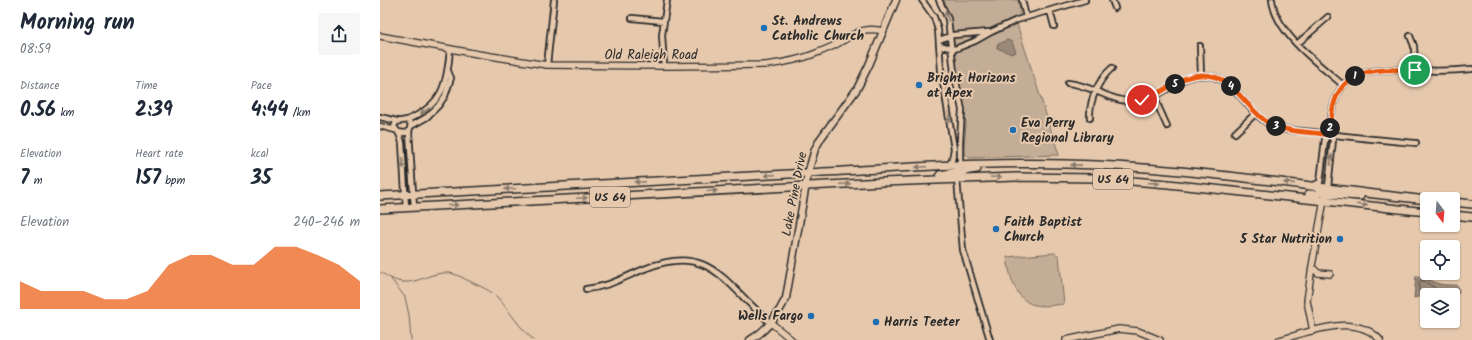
<!DOCTYPE html>
<meta charset="utf-8">
<style>
body{margin:0;font-family:Kalam,sans-serif;background:#f6f6f7;color:#1f2937;height:100vh;display:flex;flex-direction:column;font-size:15px;white-space:nowrap}
*{box-sizing:border-box;margin:0}
p{font-size:13px;color:#747a83}
.icon{flex:none;width:22px;height:22px;fill:none;stroke:currentColor;stroke-width:2;stroke-linecap:round;stroke-linejoin:round}
.map{position:relative;flex:1;overflow:hidden}
.sheet{display:flex;flex-direction:column;background:#fff;width:380px}
.sheet>*{flex:none}
.needle{width:26px;rotate:164deg}
.fabs{position:absolute;left:1040px;top:192px;display:grid;gap:8px}
.fabs a{display:grid;place-items:center;width:40px;height:40px;border-radius:4px;background:#fff;box-shadow:0 1px 3px #0004;font-size:20px}
.pin{position:absolute;display:grid;place-items:center;width:34px;height:34px;color:#fff;margin:-17px;border:2px solid #fff;border-radius:50%;box-shadow:0 1px 4px #0007}
.km{position:absolute;width:20px;height:20px;margin:-10px;border-radius:50%;background:#222;color:#fff;font-size:11px;line-height:20px;text-align:center}
.round{display:grid;place-items:center;flex:none;width:42px;height:42px;border-radius:4px;background:#f6f6f7}
.headline{display:flex;align-items:center;justify-content:space-between;height:68px;padding:0 20px}
h1{font-size:22px;font-weight:700;line-height:30px}
.figures{display:grid;grid-template-columns:repeat(3,1fr);gap:6px;height:68px;padding:4px 20px}
.figures div{display:grid;align-content:center}
.figures b{font-size:20px;font-weight:700}
.figures small{font-size:11px;font-weight:400}
.figures p{font-size:11px}
.chart{height:112px;padding:8px 20px}
.chart p{display:flex;justify-content:space-between}
.chart svg{width:100%;height:72px;margin-top:4px;fill:#ea580c;opacity:.7}
main{display:flex;flex:1;min-height:0}
.map>svg:first-child{display:block}
.green{fill:#c4ad96;stroke:#786c60}
.water{fill:#9a8978;stroke:#6e6359}
.lines{fill:none;stroke-linecap:round;stroke-linejoin:round}
.shore{stroke:#57514a;stroke-width:1}
.stream{stroke:#6e6359;stroke-width:1}
.minor-casing{stroke:#2b2b2b;stroke-width:8}
.tertiary-casing{stroke:#2b2b2b;stroke-width:8}
.secondary-casing{stroke:#2b2b2b;stroke-width:9}
.trunk-casing{stroke:#2b2b2b;stroke-width:10}
.minor{stroke:#e6c9ad;stroke-width:4.5}
.tertiary{stroke:#e6c9ad;stroke-width:5.5}
.secondary{stroke:#e6c9ad;stroke-width:6}
.trunk{stroke:#e6c9ad;stroke-width:7}
.oneway{fill:#887a6c}
.route-casing{stroke:#fff;stroke-width:8}
.route{stroke:#ea580c;stroke-width:5}
.poi-dot{fill:#1f6fb2;stroke:#e6c9ad;stroke-width:1.5}
.labels{text-anchor:middle;dominant-baseline:central;stroke-width:4;stroke-linejoin:round;paint-order:stroke}
.shield{fill:#e6c9ad;stroke:#635a52;stroke-width:1}
.shield-label{font-size:12px;font-weight:bold;fill:#2b2b2b}
.poi-label{font-size:13px;font-weight:bold;fill:#2b2b2b;stroke:#e6c9ad;text-anchor:start}
.street-label{font-size:13px;fill:#2b2b2b;stroke:#e6c9ad}
</style>
<main>
<section class="sheet">
<div class="headline"><div><h1>Morning run</h1><p>08:59</p></div><a class="round"><svg class="icon" aria-label="share" viewBox="0 0 24 24"><path d="M12 15V3M7 8l5-5 5 5M5 13v7h14v-7"/></svg></a></div>
<div class="figures">
<div><p>Distance</p><b>0.56<small> km</small></b></div>
<div><p>Time</p><b>2:39</b></div>
<div><p>Pace</p><b>4:44<small> /km</small></b></div>
</div>
<div class="figures">
<div><p>Elevation</p><b>7<small> m</small></b></div>
<div><p>Heart rate</p><b>157<small> bpm</small></b></div>
<div><p>kcal</p><b>35</b></div>
</div>
<div class="chart"><p><span>Elevation</span>240–246 m</p>
<svg viewBox="0 0 160 44" preserveAspectRatio="none"><path d="M0 44V27L10 33L20 33L30 33L40 38L50 38L60 33L70 17L80 11L90 11L100 17L110 17L120 6L130 6L140 11L150 17L160 27V44z"/></svg>
</div>
</section>
<div class="map">
<svg width="1092" height="340" viewBox="0 0 1092 340">
<rect width="100%" height="100%" fill="#e6c9ad"/>
<filter id="ink" filterUnits="userSpaceOnUse"><feTurbulence type="fractalNoise" baseFrequency=".025" numOctaves="2"/><feDisplacementMap in="SourceGraphic" scale="8" xChannelSelector="R" yChannelSelector="G"/><feConvolveMatrix kernelMatrix="1 2 1 2 8 2 1 2 1" color-interpolation-filters="sRGB"/></filter>
<g filter="url(#ink)">
<!-- green -->
<path class="green" d="M564 0H639L640 16 637 24 679 155 590 158 585 154 584 147 586 123Z
M675 253 679 256 684 304C675 305 664 307 655 305 635 301 629 274 627 257Z"/>
<!-- water -->
<path class="water" d="M627 40 632 42 636 52 632 54 617 48V45Z
M1036 276C1044 276 1047 279 1054 282 1060 285 1069 285 1076 285L1078 286 1079 292 1071 295H1065L1063 292H1059L1034 298Z"/>
<g class="lines">
<!-- shore -->
<path class="shore" d="M1041 280 1054 287V289L1051 293 1039 292V282Z"/>
<!-- stream -->
<path class="stream" d="M0 272C7 276 14 281 22 282 38 284 52 271 70 273 76 274 83 278 89 281 99 286 111 290 118 298 131 312 139 328 154 340
M11 279 25 297 29 315 31 340"/>
<!-- minor casing -->
<g class="minor-casing">
<path id="minor" d="M542 0 554 17 558 30 561 70 574 149 572 160 569 165
M559 0 568 19 574 72 582 110 580 141V166
M642 0 646 17
M732 0 735 8
M892 0C896 34 939 64 963 85
M670 11 674 26
M252 18 283 21
M1030 36 1034 46 1035 70
M559 40 573 35 609 32
M917 44 948 17
M559 45 575 49 595 41 611 32 637 20 705 0
M820 46 821 75
M167 65 174 0
M284 66 282 35 287 0
M688 83C713 85 734 105 761 101 786 96 803 70 831 76 859 83 867 113 891 125 904 131 920 131 933 132 967 137 1002 140 1036 143
M774 97 787 126
M0 117 17 121
M710 118C709 100 719 79 732 68
M27 120C63 105 67 84 70 49
M27 120 31 124 29 132 24 133 18 132 14 127 16 122Z
M0 126 15 130
M31 126 47 117 58 106 65 96 71 78 68 71
M18 132 20 136 22 143 26 208
M29 132 34 207
M855 133 876 113
M577 179 583 250 610 340
M934 185 940 182 945 139 950 135
M948 187 953 140C952 138 950 136 950 134 948 129 952 112 953 107 963 65 1000 70 1034 70 1053 71 1073 71 1092 69
M206 289C229 287 246 276 267 268 332 242 347 288 391 323"/>
</g>
<!-- tertiary casing -->
<g class="tertiary-casing">
<path id="tertiary" d="M0 36 98 54 167 65 284 66 386 65C402 63 419 60 434 54 442 51 450 48 457 44 474 34 483 26 503 31
M932 267 938 273 950 274
M391 323 412 340
M933 331 927 301 932 266 944 200
M686 340 739 329 758 331 780 340
M899 340C930 332 975 312 1000 340"/>
</g>
<!-- secondary casing -->
<g class="secondary-casing">
<path id="secondary" d="M370 340C386 331 398 315 406 298L428 173 435 149 441 138 477 89 489 65 516 0"/>
</g>
<!-- trunk casing -->
<g class="trunk-casing">
<path id="trunk" d="M560 175 576 172 580 166
M577 179C582 170 589 170 597 169
M929 194C938 195 942 193 948 187
M0 196C142 189 284 181 427 173 523 168 620 160 717 165 827 170 937 188 1047 200
M944 200 947 195 950 194 980 196
M1073 202 1092 204
M0 209 503 182 636 177 716 178 788 184 1047 212
M1073 215 1092 217"/>
</g>
<!-- minor -->
<use href="#minor" class="minor"/>
<!-- tertiary -->
<use href="#tertiary" class="tertiary"/>
<!-- secondary -->
<use href="#secondary" class="secondary"/>
<!-- trunk -->
<use href="#trunk" class="trunk"/>
</g>
<!-- one-way arrows -->
<defs><path id="oneway-solid" d="M-6-.8H1V-3.2L6.5 0L1 3.2V.8H-6Z"/></defs>
<g class="oneway">
<use href="#oneway-solid" transform="translate(567 16) rotate(-108)"/>
<use href="#oneway-solid" transform="translate(45 111) rotate(147)"/>
<use href="#oneway-solid" transform="translate(569 117) rotate(80)"/>
<use href="#oneway-solid" transform="translate(951 160) rotate(-84)"/>
<use href="#oneway-solid" transform="translate(23 163) rotate(86)"/>
<use href="#oneway-solid" transform="translate(696 165) rotate(-179)"/>
<use href="#oneway-solid" transform="translate(541 167) rotate(177)"/>
<use href="#oneway-solid" transform="translate(390 175) rotate(177)"/>
<use href="#oneway-solid" transform="translate(616 177) rotate(-2)"/>
<use href="#oneway-solid" transform="translate(260 182) rotate(177)"/>
<use href="#oneway-solid" transform="translate(774 183) rotate(5)"/>
<use href="#oneway-solid" transform="translate(909 183) rotate(-174)"/>
<use href="#oneway-solid" transform="translate(465 184) rotate(-3)"/>
<use href="#oneway-solid" transform="translate(130 189) rotate(177)"/>
<use href="#oneway-solid" transform="translate(332 191) rotate(-3)"/>
<use href="#oneway-solid" transform="translate(202 198) rotate(-3)"/>
<use href="#oneway-solid" transform="translate(73 205) rotate(-3)"/>
<use href="#oneway-solid" transform="translate(982 205) rotate(7)"/>
</g>
</g>
<g class="lines" filter="url(#ink)">
<!-- route casing -->
<g class="route-casing">
<path id="route" d="M762 100C783 95 798 76 820 75 854 73 865 110 890 124 906 132 932 132 950 135 951 125 951 116 953 107 963 65 1001 70 1035 70"/>
</g>
<!-- route -->
<use href="#route" class="route"/>
</g>
<!-- markers -->
<g class="poi-dot">
<circle cx="384" cy="28" r="4"/>
<circle cx="539" cy="85" r="4"/>
<circle cx="633" cy="130" r="4"/>
<circle cx="616" cy="229" r="4"/>
<circle cx="960" cy="239" r="4"/>
<circle cx="431" cy="316" r="4"/>
<circle cx="496" cy="322" r="4"/>
</g>
<g class="labels">
<!-- shield labels -->
<g class="shield">
<rect x="713" y="169" width="40" height="20" rx="3"/>
<rect x="210" y="187" width="40" height="20" rx="3"/>
</g>
<g class="shield-label">
<text x="733" y="179">US 64</text>
<text x="230" y="197">US 64</text>
</g>
<!-- poi labels -->
<g class="poi-label">
<text x="392" y="21">St. Andrews<tspan x="392" dy="15">Catholic Church</tspan></text>
<text x="547" y="78">Bright Horizons<tspan x="547" dy="15">at Apex</tspan></text>
<text x="641" y="123">Eva Perry<tspan x="641" dy="15">Regional Library</tspan></text>
<text x="624" y="222">Faith Baptist<tspan x="624" dy="15">Church</tspan></text>
<text x="952" y="239" text-anchor="end">5 Star Nutrition</text>
<text x="423" y="316" text-anchor="end">Wells Fargo</text>
<text x="504" y="322">Harris Teeter</text>
</g>
<!-- street labels -->
<g class="street-label">
<text x="271" y="55">Old Raleigh Road</text>
<text transform="translate(415 194) rotate(-79)">Lake Pine Drive</text>
</g>
</g>
</svg>
<div class="fabs">
<a><svg class="needle" viewBox="-14 -14 28 28"><path d="M0-13l5 13h-10z" fill="#e53935"/><path d="M0 13l5-13h-10z" fill="#747a83"/></svg></a>
<a><svg class="icon" aria-label="locate" viewBox="0 0 24 24"><circle cx="12" cy="12" r="6"/><path d="M12 2v4M12 18v4M2 12h4M18 12h4"/></svg></a>
<a><svg class="icon" aria-label="layers" viewBox="0 0 24 24"><path d="M12 4l9 5-9 5-9-5zM3 14l9 5 9-5"/></svg></a>
</div>
<div class="pin" style="left:1035px;top:70px;background:#1e9e55"><svg class="icon" aria-label="arrive" viewBox="0 0 24 24"><path d="M6 21V4h12l-3 4 3 4H6"/></svg></div>
<div class="pin" style="left:762px;top:100px;background:#d93025"><svg class="icon" aria-label="check" viewBox="0 0 24 24"><path d="M5 12l5 5 9-10"/></svg></div>
<b class="km" style="left:975px;top:76px">1</b>
<b class="km" style="left:950px;top:128px">2</b>
<b class="km" style="left:896px;top:126px">3</b>
<b class="km" style="left:851px;top:86px">4</b>
<b class="km" style="left:795px;top:84px">5</b>
</div>
</main>
